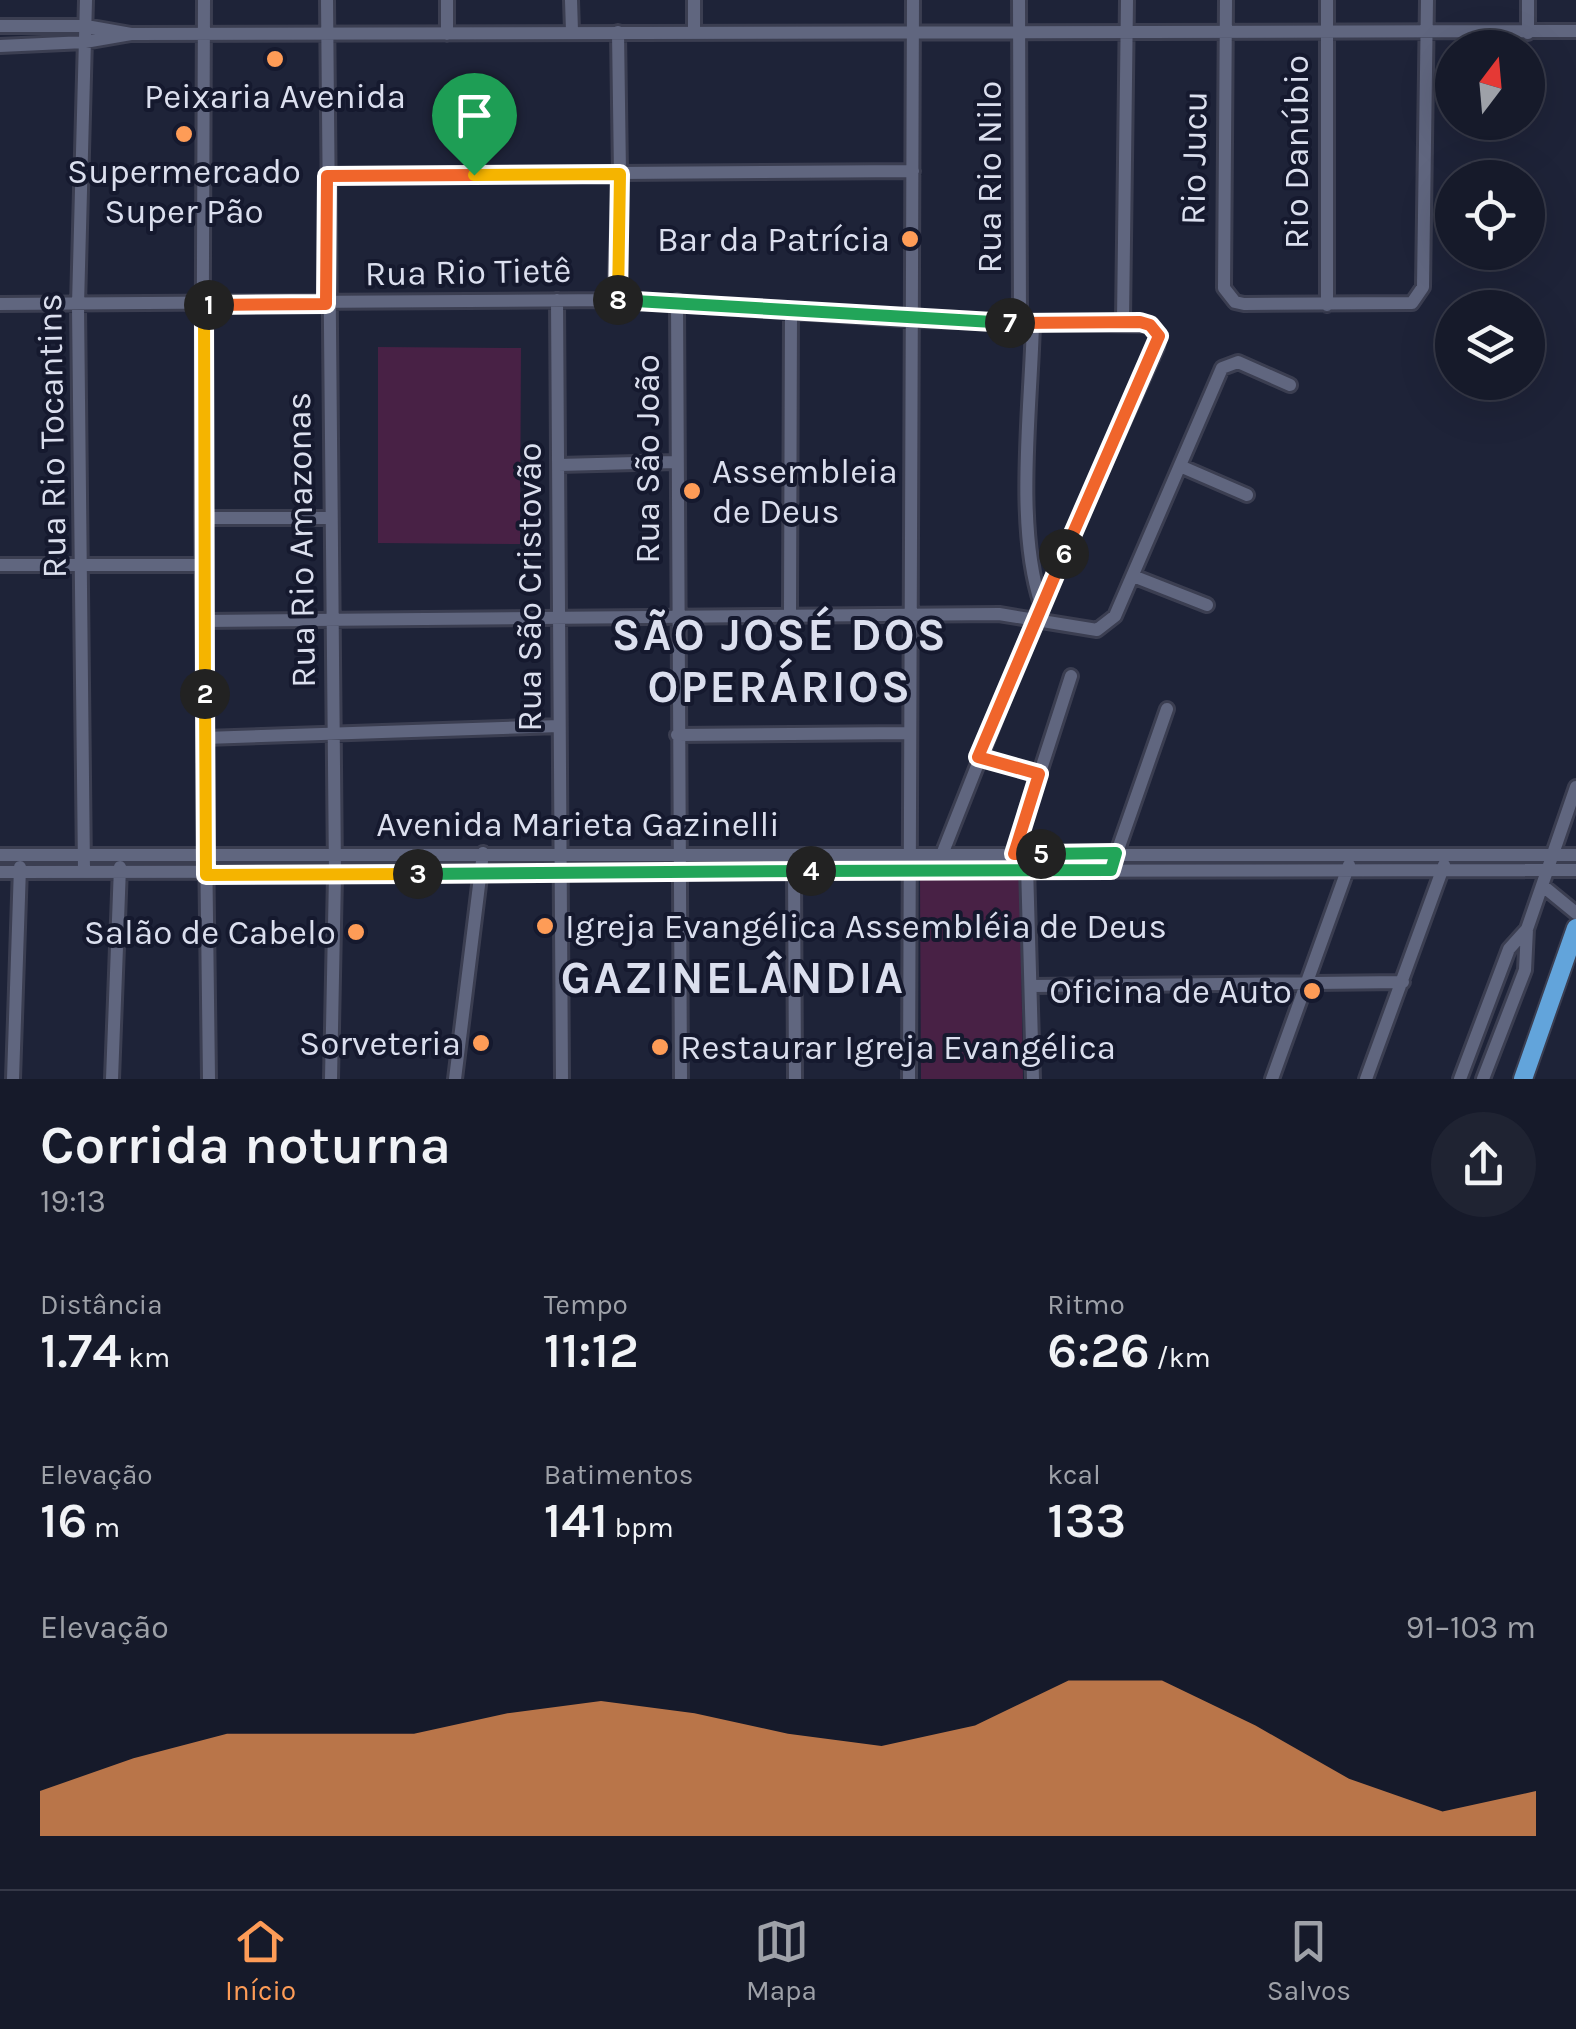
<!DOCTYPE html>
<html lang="pt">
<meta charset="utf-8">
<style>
body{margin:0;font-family:Karla,sans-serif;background:#1f2332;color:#f1f3f6;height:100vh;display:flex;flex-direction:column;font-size:38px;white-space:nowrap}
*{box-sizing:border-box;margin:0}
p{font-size:32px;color:#9ea1a8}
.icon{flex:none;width:55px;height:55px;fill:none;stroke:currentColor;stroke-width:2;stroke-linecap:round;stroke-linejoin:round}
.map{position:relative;height:1079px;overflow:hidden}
.side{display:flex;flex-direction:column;background:#161a2a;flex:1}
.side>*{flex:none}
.needle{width:65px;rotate:16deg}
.fabs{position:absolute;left:1435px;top:30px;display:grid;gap:20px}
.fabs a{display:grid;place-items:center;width:110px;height:110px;border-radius:50%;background:#161a2a;box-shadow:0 10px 40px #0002,0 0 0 2px #353847;font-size:50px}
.pin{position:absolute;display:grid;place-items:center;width:85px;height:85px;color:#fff;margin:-102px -42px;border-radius:50% 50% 50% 0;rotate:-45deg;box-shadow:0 0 10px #0007}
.pin .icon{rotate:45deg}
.km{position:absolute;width:50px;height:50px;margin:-25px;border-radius:50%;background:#222;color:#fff;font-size:28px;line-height:50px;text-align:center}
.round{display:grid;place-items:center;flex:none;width:105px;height:105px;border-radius:52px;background:#1f2332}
.headline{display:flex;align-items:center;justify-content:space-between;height:170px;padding:0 40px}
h1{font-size:55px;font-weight:600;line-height:75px}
.figures{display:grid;grid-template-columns:repeat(3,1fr);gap:15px;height:170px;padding:10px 40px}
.figures div{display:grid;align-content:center}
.figures b{font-size:50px;font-weight:600}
.figures small{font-size:28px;font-weight:400}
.figures p{font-size:28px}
.chart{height:280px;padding:20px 40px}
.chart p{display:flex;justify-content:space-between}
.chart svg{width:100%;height:180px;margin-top:10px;fill:#fe9c57;opacity:.7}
.tab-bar{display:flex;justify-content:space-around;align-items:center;height:140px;border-top:2px solid #353847;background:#161a2a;font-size:28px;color:#9ea1a8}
.tab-bar a{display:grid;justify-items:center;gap:5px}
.tab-bar .on{color:#fe9c57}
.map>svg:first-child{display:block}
.green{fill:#482145}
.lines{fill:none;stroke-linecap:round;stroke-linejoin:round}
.minor-casing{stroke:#3b3e51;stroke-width:18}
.highway-casing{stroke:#3b3e51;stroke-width:22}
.minor{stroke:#60667f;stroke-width:12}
.highway{stroke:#62a4db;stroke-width:18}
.split-1-casing{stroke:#fff;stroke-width:20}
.split-2-casing{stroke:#fff;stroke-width:20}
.split-3-casing{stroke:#fff;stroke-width:20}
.split-4-casing{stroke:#fff;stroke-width:20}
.split-5-casing{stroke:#fff;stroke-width:20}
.split-6-casing{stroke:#fff;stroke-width:20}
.split-7-casing{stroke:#fff;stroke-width:20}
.split-8-casing{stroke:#fff;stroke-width:20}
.split-9-casing{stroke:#fff;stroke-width:20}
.split-1{stroke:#f0652b;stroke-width:12}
.split-2{stroke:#f5b400;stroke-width:12}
.split-3{stroke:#f5b400;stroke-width:12}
.split-4{stroke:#22a559;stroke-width:12}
.split-5{stroke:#22a559;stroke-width:12}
.split-6{stroke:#f0652b;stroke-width:12}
.split-7{stroke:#f0652b;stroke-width:12}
.split-8{stroke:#22a559;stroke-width:12}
.split-9{stroke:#f5b400;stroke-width:12}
.poi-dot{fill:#fe9c57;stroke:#15192e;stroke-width:4}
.labels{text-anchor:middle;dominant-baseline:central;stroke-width:8;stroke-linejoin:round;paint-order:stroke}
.poi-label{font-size:35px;fill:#dbdfee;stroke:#15192e;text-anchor:end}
.street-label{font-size:35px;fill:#dbdfee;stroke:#15192e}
.district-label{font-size:45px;font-weight:bold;letter-spacing:2.5px;fill:#dbdfee;stroke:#15192e}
</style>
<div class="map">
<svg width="1576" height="1079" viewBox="0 0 1576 1079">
<rect width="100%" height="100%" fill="#1e2338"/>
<!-- green -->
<path class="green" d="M378 347 521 348 520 544 378 543Z
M920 878 1020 880 1023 1079H921Z"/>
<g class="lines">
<!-- minor casing -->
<g class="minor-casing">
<path id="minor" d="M204 0 202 518 209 1079
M327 0 335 875 331 1079
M447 0V34
M571 0 572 31
M694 0V33
M1019 0 1020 323
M1226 0 1224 288 1235 302 1244 304 1412 303 1423 287 1427 0
M1528 0V33
M0 26H86L131 34 85 42 0 46
M131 34 1576 31
M327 175 913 171
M557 300 562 1079
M615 300 620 174 618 32
M677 301 681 1079
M0 304 615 300 915 320 1150 325 1159 336 1157 347 1041 604 943 852
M1327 305V0
M1123 321 1127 0
M1033 323C1031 407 1015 526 1041 604
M558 465 676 462
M1180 466 1247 495
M202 518H330
M0 565H203
M1133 576 1207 605
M790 613 791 312
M204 621 999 614 1097 630 1115 616 1222 368 1238 362 1290 385
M677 735 909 733
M205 738 559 726
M978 757 1039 774
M1014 853 1071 676
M0 855H1576
M1115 858 1167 709
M1027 866 1033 1079
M794 867 795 1079
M84 871 78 305 86 0
M0 872 1576 870
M1543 886 1576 913
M1032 986 1403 982
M13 1079 20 867
M112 1079 120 867
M455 1079 483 853
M909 1079 913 0
M1272 1079 1349 865
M1366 1079 1444 865
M1460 1079 1509 949 1527 929 1576 787
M1483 1079 1525 970 1527 929"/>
</g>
<!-- highway casing -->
<g class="highway-casing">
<path id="highway" d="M1523 1079 1576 928"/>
</g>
<!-- minor -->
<use href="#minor" class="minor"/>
<!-- highway -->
<use href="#highway" class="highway"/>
</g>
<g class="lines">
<!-- split-1 casing -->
<g class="split-1-casing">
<path id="split-1" d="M209 305 326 304 327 176 474 175"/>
</g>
<!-- split-2 casing -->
<g class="split-2-casing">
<path id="split-2" d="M205 694 204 305H209"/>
</g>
<!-- split-3 casing -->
<g class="split-3-casing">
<path id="split-3" d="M205 694 206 875 418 874"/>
</g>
<!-- split-4 casing -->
<g class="split-4-casing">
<path id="split-4" d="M418 874 811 871"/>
</g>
<!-- split-5 casing -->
<g class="split-5-casing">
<path id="split-5" d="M811 871 1111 870 1116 853 1041 854"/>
</g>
<!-- split-6 casing -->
<g class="split-6-casing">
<path id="split-6" d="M1041 854H1014L1039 774 978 757 1064 554"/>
</g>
<!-- split-7 casing -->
<g class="split-7-casing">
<path id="split-7" d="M1010 323 1140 322 1150 325 1159 336 1064 554"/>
</g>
<!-- split-8 casing -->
<g class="split-8-casing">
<path id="split-8" d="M618 300 1010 323"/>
</g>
<!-- split-9 casing -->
<g class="split-9-casing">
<path id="split-9" d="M474 175 620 174 618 300"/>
</g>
<!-- split-1 -->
<use href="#split-1" class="split-1"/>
<!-- split-2 -->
<use href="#split-2" class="split-2"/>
<!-- split-3 -->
<use href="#split-3" class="split-3"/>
<!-- split-4 -->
<use href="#split-4" class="split-4"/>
<!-- split-5 -->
<use href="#split-5" class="split-5"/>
<!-- split-6 -->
<use href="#split-6" class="split-6"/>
<!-- split-7 -->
<use href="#split-7" class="split-7"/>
<!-- split-8 -->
<use href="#split-8" class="split-8"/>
<!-- split-9 -->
<use href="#split-9" class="split-9"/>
</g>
<!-- markers -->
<g class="poi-dot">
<circle cx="275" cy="59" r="10"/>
<circle cx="184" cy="134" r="10"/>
<circle cx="910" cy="239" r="10"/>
<circle cx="692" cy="491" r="10"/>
<circle cx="545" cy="926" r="10"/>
<circle cx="356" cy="932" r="10"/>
<circle cx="1312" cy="991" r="10"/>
<circle cx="481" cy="1043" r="10"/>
<circle cx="660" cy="1047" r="10"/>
</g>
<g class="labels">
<!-- poi labels -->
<g class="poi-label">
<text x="275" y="96" text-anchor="middle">Peixaria Avenida</text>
<text x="184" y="171" text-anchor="middle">Supermercado<tspan x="184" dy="40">Super Pão</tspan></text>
<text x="890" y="239">Bar da Patrícia</text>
<text x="712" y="471" text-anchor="start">Assembleia<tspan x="712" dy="40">de Deus</tspan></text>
<text x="565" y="926" text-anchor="start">Igreja Evangélica Assembléia de Deus</text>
<text x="336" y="932">Salão de Cabelo</text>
<text x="1292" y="991">Oficina de Auto</text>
<text x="461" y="1043">Sorveteria</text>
<text x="680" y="1047" text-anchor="start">Restaurar Igreja Evangélica</text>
</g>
<!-- street labels -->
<g class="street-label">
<text transform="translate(1296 152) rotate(-90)">Rio Danúbio</text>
<text transform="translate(1194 158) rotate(-89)">Rio Jucu</text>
<text transform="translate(989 177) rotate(-90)">Rua Rio Nilo</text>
<text transform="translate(468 272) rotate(-1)">Rua Rio Tietê</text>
<text transform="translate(52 436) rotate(-91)">Rua Rio Tocantins</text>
<text transform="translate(647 459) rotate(-90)">Rua São João</text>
<text transform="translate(301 540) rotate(-91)">Rua Rio Amazonas</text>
<text transform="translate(529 587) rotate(-90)">Rua São Cristovão</text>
<text x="578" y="824">Avenida Marieta Gazinelli</text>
</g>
<!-- district labels -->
<g class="district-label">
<text x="780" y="635">SÃO JOSÉ DOS<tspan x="780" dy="52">OPERÁRIOS</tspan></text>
<text x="733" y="978">GAZINELÂNDIA</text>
</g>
</g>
</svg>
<div class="fabs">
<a><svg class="needle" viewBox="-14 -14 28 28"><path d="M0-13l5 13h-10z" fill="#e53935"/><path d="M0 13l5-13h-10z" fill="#9ea1a8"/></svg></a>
<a><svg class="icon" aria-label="locate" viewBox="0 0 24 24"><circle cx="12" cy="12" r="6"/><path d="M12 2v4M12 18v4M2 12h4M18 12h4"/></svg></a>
<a><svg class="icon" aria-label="layers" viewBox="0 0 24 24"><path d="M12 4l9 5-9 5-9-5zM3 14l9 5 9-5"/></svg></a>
</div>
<div class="pin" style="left:474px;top:175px;background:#1e9e55"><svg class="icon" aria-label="arrive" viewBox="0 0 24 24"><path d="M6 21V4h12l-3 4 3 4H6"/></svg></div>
<b class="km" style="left:209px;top:305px">1</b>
<b class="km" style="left:205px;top:694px">2</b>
<b class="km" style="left:418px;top:874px">3</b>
<b class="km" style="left:811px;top:871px">4</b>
<b class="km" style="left:1041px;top:854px">5</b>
<b class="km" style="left:1064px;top:554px">6</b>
<b class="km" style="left:1010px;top:323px">7</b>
<b class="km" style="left:618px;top:300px">8</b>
</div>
<section class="side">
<div class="headline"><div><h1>Corrida noturna</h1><p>19:13</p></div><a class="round"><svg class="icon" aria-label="share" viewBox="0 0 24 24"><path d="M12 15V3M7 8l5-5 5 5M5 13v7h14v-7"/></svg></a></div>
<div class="figures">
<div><p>Distância</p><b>1.74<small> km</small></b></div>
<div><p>Tempo</p><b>11:12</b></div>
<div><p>Ritmo</p><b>6:26<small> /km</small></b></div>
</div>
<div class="figures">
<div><p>Elevação</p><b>16<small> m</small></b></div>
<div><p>Batimentos</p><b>141<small> bpm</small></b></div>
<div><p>kcal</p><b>133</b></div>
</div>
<div class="chart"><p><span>Elevação</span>91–103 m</p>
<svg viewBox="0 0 160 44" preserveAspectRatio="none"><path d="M0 44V33L10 25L20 19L30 19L40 19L50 14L60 11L70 14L80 19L90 22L100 17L110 6L120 6L130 17L140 30L150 38L160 33V44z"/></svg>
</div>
</section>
<nav class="tab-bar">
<a class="on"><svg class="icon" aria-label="home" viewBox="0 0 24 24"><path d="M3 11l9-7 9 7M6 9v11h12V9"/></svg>Início</a>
<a><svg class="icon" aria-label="map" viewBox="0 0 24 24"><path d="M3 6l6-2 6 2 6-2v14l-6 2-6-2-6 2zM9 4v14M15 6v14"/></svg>Mapa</a>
<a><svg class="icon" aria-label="saved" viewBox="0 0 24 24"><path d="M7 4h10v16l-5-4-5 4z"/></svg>Salvos</a>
</nav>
